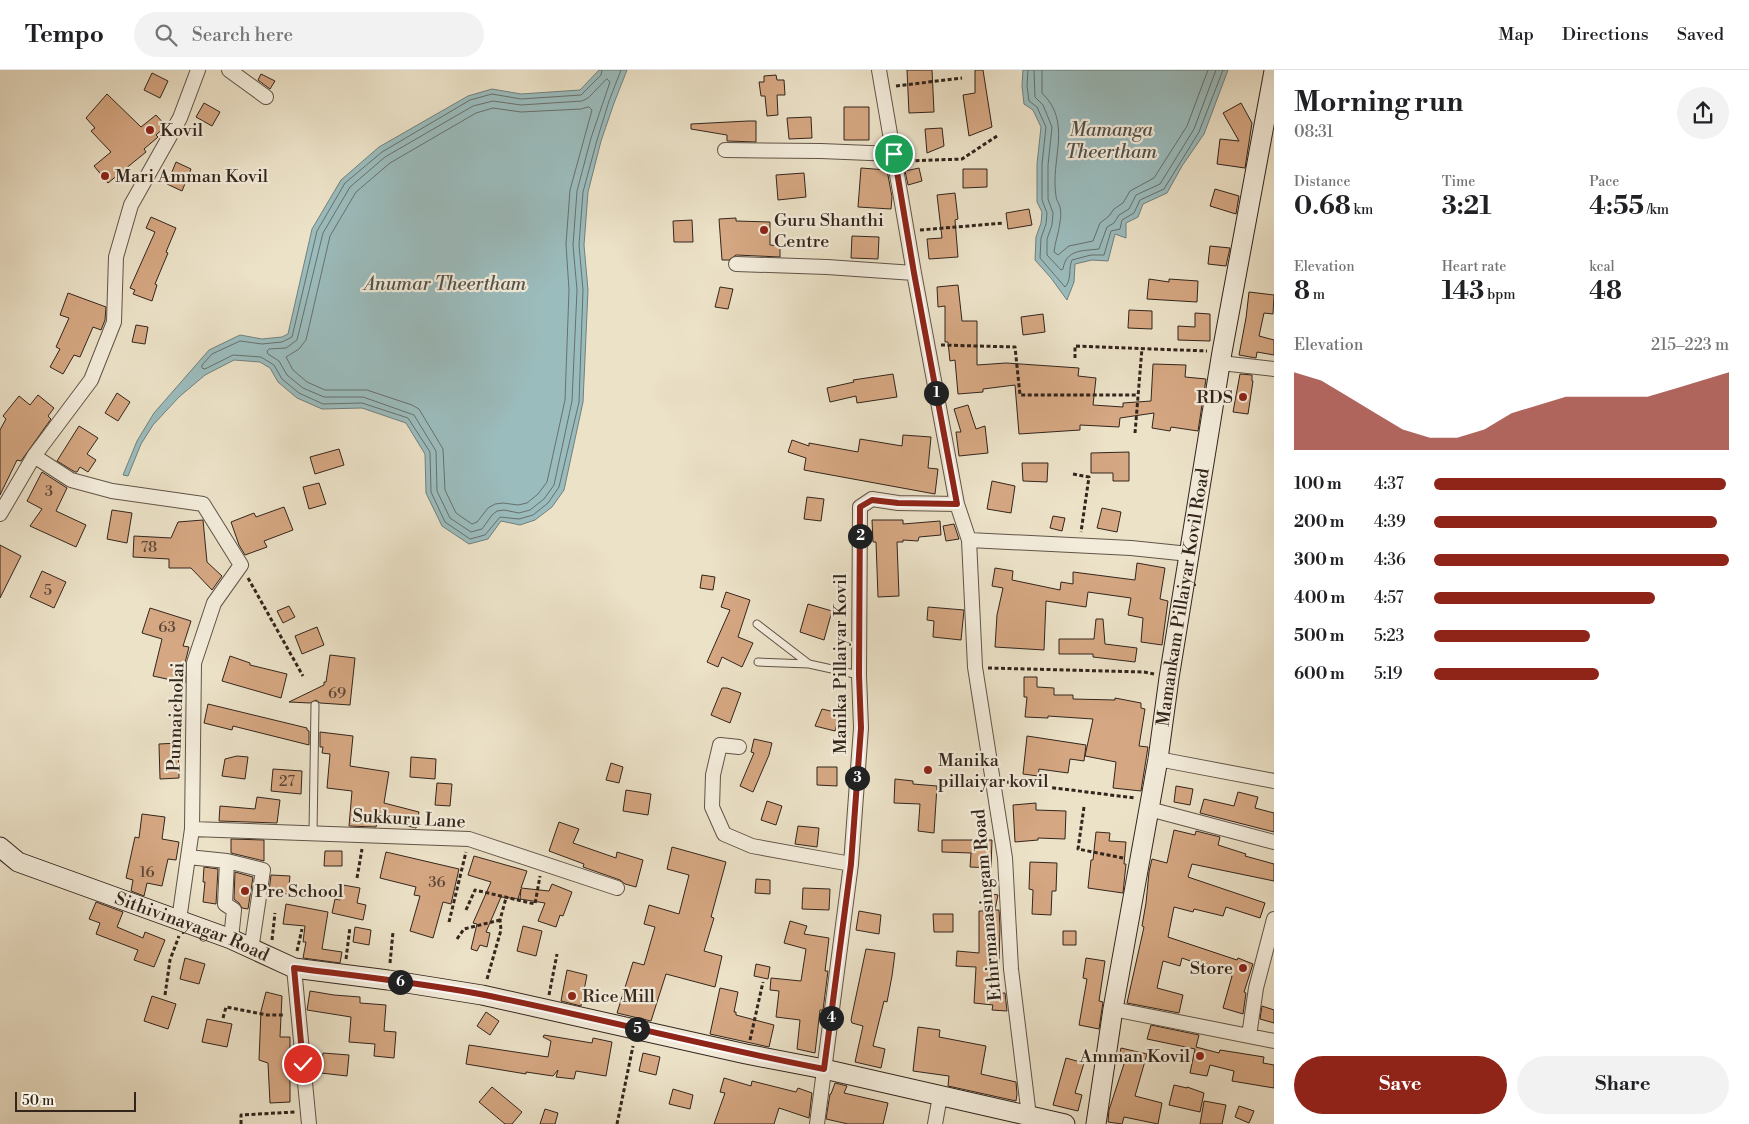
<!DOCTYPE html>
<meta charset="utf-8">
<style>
body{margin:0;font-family:"Libre Bodoni",serif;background:#f2f2f2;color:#202124;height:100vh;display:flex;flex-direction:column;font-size:19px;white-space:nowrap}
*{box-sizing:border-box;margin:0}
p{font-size:16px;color:#757577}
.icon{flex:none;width:28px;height:28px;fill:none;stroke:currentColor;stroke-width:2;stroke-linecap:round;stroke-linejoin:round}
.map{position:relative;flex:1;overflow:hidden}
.sheet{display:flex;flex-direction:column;background:#fff;width:475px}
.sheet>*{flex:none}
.scale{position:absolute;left:15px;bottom:12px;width:121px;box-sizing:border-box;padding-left:5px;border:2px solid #33251c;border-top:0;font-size:14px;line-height:18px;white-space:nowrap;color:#33251c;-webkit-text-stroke:4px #f3ecdb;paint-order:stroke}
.pin{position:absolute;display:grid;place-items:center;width:42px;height:42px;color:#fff;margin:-21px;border:2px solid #fff;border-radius:50%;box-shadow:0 1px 5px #0007}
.km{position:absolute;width:25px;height:25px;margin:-12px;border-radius:50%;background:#222;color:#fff;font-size:14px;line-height:25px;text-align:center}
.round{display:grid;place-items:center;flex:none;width:52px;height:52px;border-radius:26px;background:#f2f2f2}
.overview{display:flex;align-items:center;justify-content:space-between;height:85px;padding:0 20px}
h1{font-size:28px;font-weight:800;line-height:38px}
.stats{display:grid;grid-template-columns:repeat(3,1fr);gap:8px;height:85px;padding:5px 20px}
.stats div{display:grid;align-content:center}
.stats b{font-size:25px;font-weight:800}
.stats small{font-size:14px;font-weight:400}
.stats p{font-size:14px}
.chart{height:140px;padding:10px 20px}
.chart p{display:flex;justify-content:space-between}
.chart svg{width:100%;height:90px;margin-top:5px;fill:#8f2418;opacity:.7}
.button{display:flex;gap:10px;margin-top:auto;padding:10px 20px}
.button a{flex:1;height:58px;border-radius:30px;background:#8f2418;color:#fff;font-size:20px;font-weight:800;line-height:58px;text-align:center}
.button a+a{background:#f2f2f2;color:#202124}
ul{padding:0 20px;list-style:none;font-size:16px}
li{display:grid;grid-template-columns:80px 60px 1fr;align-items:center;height:38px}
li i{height:12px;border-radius:6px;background:#8f2418}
header{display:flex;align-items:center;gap:30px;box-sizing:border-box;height:70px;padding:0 25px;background:#fff;border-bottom:1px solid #e0e0e0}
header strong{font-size:24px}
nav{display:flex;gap:28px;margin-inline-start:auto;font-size:18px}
.search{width:350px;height:45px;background:#f2f2f2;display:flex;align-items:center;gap:12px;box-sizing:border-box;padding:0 18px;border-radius:28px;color:#757577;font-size:19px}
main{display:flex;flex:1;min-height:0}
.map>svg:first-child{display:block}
.water{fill:#9bbcbd;stroke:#71807d}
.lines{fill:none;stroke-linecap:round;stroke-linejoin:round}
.shore{stroke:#67706c;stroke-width:1}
.building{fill:#d5a782;stroke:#33251c}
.lane-casing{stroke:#615447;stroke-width:9}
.street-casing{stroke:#615447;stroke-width:16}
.secondary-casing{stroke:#33251c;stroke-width:21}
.path{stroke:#33251c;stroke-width:3;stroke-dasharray:4 2.5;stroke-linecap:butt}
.lane{stroke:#f3ecdb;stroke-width:7}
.street{stroke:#f3ecdb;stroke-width:14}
.secondary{stroke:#f3ecdb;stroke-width:19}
.route-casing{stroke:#fff;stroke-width:10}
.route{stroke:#8f2418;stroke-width:6}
.poi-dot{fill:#8f2418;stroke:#f3ecdb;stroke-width:2}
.labels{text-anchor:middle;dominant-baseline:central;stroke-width:4.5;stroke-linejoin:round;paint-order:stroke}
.number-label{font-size:15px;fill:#5c4636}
.poi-label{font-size:18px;fill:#33251c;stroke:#f3ecdb;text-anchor:start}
.street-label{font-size:18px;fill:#33251c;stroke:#f3ecdb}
.water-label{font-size:19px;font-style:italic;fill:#52524c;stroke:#f3ecdb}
</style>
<header>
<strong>Tempo</strong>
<div class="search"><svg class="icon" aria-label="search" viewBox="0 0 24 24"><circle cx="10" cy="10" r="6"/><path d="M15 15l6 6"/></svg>Search here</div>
<nav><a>Map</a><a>Directions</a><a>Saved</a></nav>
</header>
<main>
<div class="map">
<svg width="1274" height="1054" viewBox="0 0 1274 1054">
<rect width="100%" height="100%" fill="#ece2c8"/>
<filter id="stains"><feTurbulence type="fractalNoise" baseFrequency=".004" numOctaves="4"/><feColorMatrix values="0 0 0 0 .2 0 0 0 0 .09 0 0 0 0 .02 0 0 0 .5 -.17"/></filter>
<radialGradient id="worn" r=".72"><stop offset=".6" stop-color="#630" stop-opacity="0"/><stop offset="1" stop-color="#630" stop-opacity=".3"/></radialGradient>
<!-- water -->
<path class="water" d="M599 0H627L614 33 601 71 588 122 584 175 588 220 583 332 564 420 552 437 535 450 520 455 501 451 488 469 469 474 442 456 426 423 425 384 406 353 362 338 322 339 297 328 278 312 270 298 260 292 234 290 205 305 179 327 153 355 141 374 128 406 123 405 137 371 154 343 209 280 240 265 262 269 282 267 288 264 312 159 341 110 379 77 468 26 492 19 521 24 580 20Z
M1023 0H1228L1204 64 1182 96 1167 123 1143 134 1138 147 1126 153V168L1115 164 1108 191 1092 190 1075 194 1074 212 1067 230 1051 208 1035 190 1036 167 1041 153 1042 142 1037 132V94L1041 57 1033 40 1024 34 1022 16Z"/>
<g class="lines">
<!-- shore -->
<path class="shore" d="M602 0 601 5 581 25 521 29 492 24 470 30 382 82 345 113 317 161 292 267 282 272 262 274 240 271 212 284 202 295V298L205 299 233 285 261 287 274 295 282 309 299 323 323 334 362 333 408 348 430 382 431 422 445 452 470 469 485 465 500 447 519 449 533 445 548 433 559 417 579 332 583 220 579 175 583 122 597 70 609 31 621 0
M1028 0 1027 16 1029 31 1037 37 1046 57 1042 94V130L1047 143 1046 154 1041 168 1040 188 1065 217C1072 210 1068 199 1072 190L1091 185H1104L1111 161 1120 159 1122 150 1134 143 1140 130 1164 119 1199 62 1223 0
M1034 0 1035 27 1043 35 1052 57 1048 95V129L1053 143 1052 155 1047 169V185L1061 200 1063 199C1066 179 1083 181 1099 179L1107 157 1114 153 1119 145 1129 139 1136 125 1160 114 1194 59 1216 0
M1042 0V23C1073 53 1050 89 1056 126 1056 130 1059 133 1060 137 1061 142 1061 147 1060 152 1059 163 1055 171 1054 182L1058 185 1069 176 1093 171 1100 153 1109 146 1114 139 1123 133 1130 121 1154 108 1187 56 1208 0
M607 9 610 12 591 68 577 121 573 175 577 220 572 331 554 415 544 429 530 440 519 443 504 440 497 441 492 445 482 459 471 462 450 448 437 421 436 381 414 345 363 327H324L303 318 287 305 279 291 268 284 267 281 269 279 286 278 297 270 323 163 350 117 385 87 473 36 493 31 521 35 582 31 588 28Z
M589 37 592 40 570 120 566 174 569 220 565 330 547 412 538 424 527 433 518 435 503 433 495 434 488 438 477 452 472 454 456 443 445 420 443 379 419 339 412 335 367 320H325L307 312 293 300 286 287 299 279 306 270 330 166 356 122 390 93 476 43 493 38 521 42 581 39Z"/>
</g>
<!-- building -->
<path class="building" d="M907 0H932L934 42 909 43Z
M975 0H983L992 57 969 66 963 25 975 23Z
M152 3 168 11 160 28 144 20Z
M261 4 275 11 270 19 258 10Z
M776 5 777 10H784L785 25H777L778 45 767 46 765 26H761L759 12H764V6Z
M107 24 141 57 156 45 166 56 156 65 158 67 144 79 146 82 108 113 94 96 111 82 91 61 95 58 86 48Z
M204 33 220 42 212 56 196 47Z
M1241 33 1252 53 1245 98 1217 94 1220 69 1239 71 1223 43Z
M844 37H869V70H844Z
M811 47 812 68 789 69 787 48Z
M748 51H756V72L727 71V65L691 59V54Z
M942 58 944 76 927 83 925 59Z
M176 92 191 99 182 121 167 114Z
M861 98 887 100 892 127 891 139 858 137Z
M919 98 922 111 908 115 905 101Z
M963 99H987V117L963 118Z
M804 103 806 127 778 130 776 105Z
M1215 119 1239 126 1236 144 1210 136Z
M955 123 958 149 955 150 958 187 929 189 927 169 942 168 937 125Z
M1029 139 1032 155 1008 159 1006 143Z
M151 147 176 158 166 182 168 183 155 214 157 215 152 231 133 224 135 220 130 218 155 162 146 158Z
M736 148V151L770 152V175L780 176V187L736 185 729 190H722L719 149Z
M692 150 693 172H674L673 151Z
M852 166 879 167 878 189 851 188Z
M1210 176 1230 178 1226 196 1208 194Z
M1149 209 1169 212V209L1198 211 1197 232 1147 229Z
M958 215 962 251H977V295L1006 293 1079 298 1078 306 1096 308 1093 335 1123 337V333L1151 331 1153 294 1186 295 1185 307 1206 309 1198 361 1171 357 1170 361 1152 358 1154 343 1120 348 1119 357 1080 355V360L1019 364 1015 315 983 319V322L958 324 955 290 950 291 948 272H945V236L938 237 937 217Z
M720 217 733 219 728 239 715 237Z
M1249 222 1274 225 1273 244 1264 243 1259 266 1274 270V285L1257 282 1256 288 1239 285 1246 248Z
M68 223 106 237 105 250 101 260 93 257 80 287 74 285 63 304 50 297 60 279 56 277 69 248 60 245Z
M1129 240 1152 241V259L1128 258Z
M1195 243 1210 244V271L1178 270V256L1195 257Z
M1043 244 1045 262 1023 265 1021 247Z
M136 255 148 257 145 274 132 272Z
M893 304 897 327 857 333 856 326 830 332 827 318 854 312 853 310Z
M1240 304 1252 305V311H1253L1248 344 1233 342Z
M117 323 130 332 118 351 105 343Z
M38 325 54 338 48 346 51 349 21 391 17 390 0 425V360L6 349 3 346 19 326 30 335Z
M968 335 976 359 985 356 988 383 959 386 956 362H961L954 339Z
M79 356 98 368 87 384 96 390 88 402 80 397 77 402H75L57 391Z
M903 365 931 367 928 398 938 399 935 424 804 400 806 388 788 382 792 370 809 376V373L858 382 860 369 902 376Z
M339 379 344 395 315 404 310 387Z
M1129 382V411H1113V403H1091V383Z
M1022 393H1048L1047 412 1023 411Z
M42 402 67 418 56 441 86 455 76 477 30 456 42 439 27 431Z
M992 411 1015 416 1011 443 987 439Z
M319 413 326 434 309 439 303 417Z
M807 427 824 429 821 451 804 449Z
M284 437 293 460 264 471 267 477 245 485 239 475 231 452 254 443 256 447Z
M1102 438 1121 442 1117 462 1097 458Z
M112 440 132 443 127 473 107 469Z
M1053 446 1065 448 1062 461 1050 458Z
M203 450 207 492 222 506 212 520 191 498H169V489L133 487 134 466 171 468 178 452Z
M872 450H903V454L940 451 941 465 919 467 918 471 903 470V472H897L899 526 878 527 876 472H873Z
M954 454 959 469 946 471 943 456Z
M0 475 21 486 0 528Z
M1137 493 1165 498 1160 529 1168 531 1162 575 1141 572 1143 548 1128 545 1131 528 1088 522 1086 537 1046 531 1044 580 995 577 997 545 1003 518 992 516 995 498 1013 501 1012 510 1060 520 1061 512 1073 514V502L1135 510Z
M42 501 66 512 54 538 30 527Z
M702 505 715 507 713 520 700 518Z
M726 522 750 530 738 567 753 573 742 597 722 587 718 597 707 592 730 540 721 537Z
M808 534 832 541 824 570 800 562Z
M289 536 295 547 283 553 277 541Z
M928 537 964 540 961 570 933 567 934 551 927 550Z
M150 538 191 551 183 576 189 577 185 593V613L153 606 162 569 142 563Z
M1096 549H1103L1105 574 1137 578 1135 592 1093 587V584H1059V569H1094Z
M317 557 324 575 302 584 295 566Z
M330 585 355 588 350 635 320 633 316 630 310 633 289 632 324 615V612H326Z
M230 586 250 593V595L287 604 281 628 222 611Z
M1024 607H1037V617L1054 618V625H1073V629L1115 630V628L1141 633V638L1145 639 1139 676 1148 677 1141 721 1113 718 1116 692 1085 686 1093 649 1048 646V648L1025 647 1027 627H1024Z
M722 618H727L741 623 730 653 711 645Z
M208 634 307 658V660L309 661V675L233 656 232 660 204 653Z
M822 639 839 643 835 661 815 656Z
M320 662 353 666 350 696 389 702 384 733 419 742 416 758 378 749 376 757 349 756 352 721 327 718 330 684 322 683 323 677H320Z
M1027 666 1086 675 1084 691 1070 689 1068 703 1039 699 1038 706 1023 704Z
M754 669 772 673 769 685 753 722 740 716 754 683 751 682Z
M178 673 179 708 160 709 159 674Z
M237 686 248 687 245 709 222 706 225 689Z
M411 687 436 689 435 709 410 707Z
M611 693 623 697 619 713 606 710Z
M817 697H837V716L817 715Z
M273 699 302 701 301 724 271 721Z
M895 709 913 711V714L937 716 934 763 918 761 920 734 894 733Z
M437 713 452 714 450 736 435 735Z
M1176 716 1193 719 1190 735 1174 732Z
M626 720 651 724 648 745 623 741Z
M1238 722 1258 727 1255 738 1274 743V762L1200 743 1204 729 1234 736Z
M257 727 280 730 277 753 219 751 220 736 255 739Z
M767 731 782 736 776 755 761 750Z
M1036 733V740L1066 741 1065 769 1038 768V770L1015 772 1013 735Z
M142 744 165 747 162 769 179 772 176 790 168 789 162 816 147 813 144 826 131 821 133 810 126 808 135 767 139 768Z
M559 752 579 759 573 773 616 788 617 782 643 790 636 817 625 814 620 810 583 797 584 794 549 781Z
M798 756 819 758 817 777 795 774Z
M1174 760 1195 765 1196 761 1220 767 1218 775 1246 784 1245 786 1274 794V811L1192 794 1188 807 1265 833 1260 848 1226 837 1223 846 1194 839 1193 842 1174 837 1168 867 1237 890 1238 888 1253 894 1244 922 1246 923 1243 944 1223 938 1232 906 1182 888 1180 896 1163 891 1157 918 1183 925 1179 943 1127 933 1144 857 1142 856 1146 833 1149 802 1152 789 1167 793Z
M1096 762 1110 763 1109 771 1126 772 1124 794H1126L1123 823 1088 818 1091 790H1093Z
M231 769 264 770V791L231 783Z
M942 770H992L991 798 970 797 971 783 942 782Z
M672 777 726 792 711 847 714 848 704 881 722 886 715 917 666 904 651 951 617 943 633 892 644 895 655 857 644 854 649 835 679 844 689 805 667 799Z
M325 781H342V796H324Z
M386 782 459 799 451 834 443 832 433 868 410 861 420 826 414 825 416 817 380 808Z
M474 786 527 801 521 818 549 821 552 814 572 822 563 846 560 845 556 857 538 851 545 833 520 829 521 819 518 829 501 827 486 862 490 863 487 877 480 875 477 881 471 879 477 854 473 853 491 812 468 805Z
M1030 792 1057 793 1056 821H1052L1051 845 1032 844 1033 820 1029 819Z
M204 797 218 799 216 834 203 832 205 812H203Z
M235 802 253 807 248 839 242 838 239 833 234 829Z
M271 805 290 806 288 824 269 822Z
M756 809 770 810V824L755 823Z
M343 815 360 818 357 833 366 835 363 850 332 843 335 829 340 830Z
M803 818 830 819 829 840 802 839Z
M987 823 998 825 995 840H999L1000 857 998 923H1005L1007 941 992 940 993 935 974 933 976 897 956 896 957 881 979 883V841H983Z
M96 832 123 842 117 857 143 868 145 862 165 870 154 897 134 890 138 880 96 864 100 853 89 849Z
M286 834 328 842 322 879 342 882 340 893 303 888 306 872H303L305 856 283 854Z
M859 841 881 845 879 864 856 860Z
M933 844H953V862H934Z
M790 851 807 856 804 864 829 868 825 901H828L823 940H820L815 983 797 979 800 950 776 947 779 921 770 920 771 908 801 911 806 879 784 873Z
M523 856 542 861 536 886 517 881Z
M355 857 371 860 369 875 353 872Z
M1063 861H1076V875H1063Z
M866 879 895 883 892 906 887 932 884 931 873 976 885 979 881 998 855 992 863 956 852 953 851 950Z
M185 888 205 894 199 914 180 909Z
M1086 888 1105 891 1099 931 1103 932 1099 959 1079 955 1087 909 1083 908Z
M756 894 770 897 768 909 754 906Z
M567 900 587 905 581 936 561 931Z
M720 918 738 922 734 942H736V945L774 955 769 977 710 964Z
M310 921 334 925 360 927V933L386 935 384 961 396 962 394 988 374 986 375 974 349 972 351 947 307 940Z
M266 922 282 926 280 967H290V1032L270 1033 268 993 259 990 261 941Z
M152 926 176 934 168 959 144 951Z
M1262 936 1274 940V953L1260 949Z
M486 942 499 951 490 965 477 956Z
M207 949 232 954 227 977 202 972Z
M1151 955 1199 965 1196 977 1219 983 1220 980 1264 987 1263 993 1274 995V1018L1232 1011 1234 1001 1210 995 1207 1006 1190 1003 1195 979 1147 969Z
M918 957 940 960 939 967 986 976 981 1004 1016 1012 1017 1024 1016 1031 948 1016 949 1006 913 1001Z
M544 965 592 973 593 968 612 972 606 1006 576 1001 574 1009 556 1007 558 1000 553 1006 526 1002V1004L466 994 469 975 548 987 551 971 543 967Z
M1121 978 1147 984 1135 1026 1162 1033 1158 1054 1124 1047 1122 1054 1108 1052 1109 1040 1124 994 1118 992Z
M323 983 349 985 347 1006 321 1003Z
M643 983 660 987 656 1005 639 1001Z
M1066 988 1084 993 1075 1023 1082 1025 1078 1041 1053 1035Z
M724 1008 751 1016 752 1011 796 1022 798 1018 812 1023 809 1048 779 1038 774 1054H714L725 1023 720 1022Z
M835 1013 847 1016 844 1023 888 1033 883 1054H848L826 1049 830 1024H831Z
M1174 1015 1187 1018V1017L1204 1023 1200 1042 1169 1035Z
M492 1017 522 1042 512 1054H505L479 1032Z
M673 1019 693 1025 690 1039 669 1034Z
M1204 1031 1226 1035 1222 1054H1200Z
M1239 1036 1254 1041 1249 1053 1235 1047Z
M545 1039 558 1043 555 1054H540Z"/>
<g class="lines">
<!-- lane casing -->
<g class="lane-casing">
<path id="lane" d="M757 554 809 594
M758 592 809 594 859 605
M313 763 315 635"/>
</g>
<!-- street casing -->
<g class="street-casing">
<path id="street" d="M229 0 266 27
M879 0 914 203 957 434 969 470 975 597 1005 788 1011 899 1029 1046
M725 80 821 81 894 84
M736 194 827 197 914 203
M1221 293 1274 299
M34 386 71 410 112 421 203 434 241 495 214 533 194 593 192 759 179 850
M0 444 34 386 91 310 114 252 116 187 131 135 180 48 198 0
M969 470 1131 478 1189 484
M739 677 720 675 713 705 712 737 724 764 752 776 851 794
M1158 689 1274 711
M1149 739 1274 772
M192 759 469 769 617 818
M188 787 227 791 263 800 251 880
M227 791 225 834 234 840 231 869
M294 898 309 1054
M1113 939 1274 971
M1249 966 1256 918 1274 849
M817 1054 851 794 861 658 859 605 860 437 872 429 898 433 957 434
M935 1054 940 1026"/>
</g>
<!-- secondary casing -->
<g class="secondary-casing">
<g id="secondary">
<path id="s1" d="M0 777 18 792 231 869 294 898 388 910 482 925 746 984 824 999 1065 1054"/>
<path id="s2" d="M1096 1054 1113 939 1158 689 1169 608 1222 282 1274 1"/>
</g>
</g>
<!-- path -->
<path class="path" d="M896 16 962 8
M909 91 962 89 997 66
M920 160 1004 153
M941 275 1015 277 1020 325H1138
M1075 288V276L1207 281
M1135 363 1142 278
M1073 404 1089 407 1081 462
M248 508 303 606
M988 598 1144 602 1154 604
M1007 712 1135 728
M1084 737 1078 779 1123 788
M357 808 362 779
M466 840 475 820 535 834 540 806
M449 852 466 782
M457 869 464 859 500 850
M272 870 275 843
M297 881 302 859
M346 889 350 857
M390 893 393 862
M487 909 501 860 500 850 506 828
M165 925 170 890 179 866
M549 925 557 884
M223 948 226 937 267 945H285
M750 970 763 912
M241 1054V1045L295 1042
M617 1054 633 976"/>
<!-- lane -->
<use href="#lane" class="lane"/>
<!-- street -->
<use href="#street" class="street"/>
<!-- secondary -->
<use href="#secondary" class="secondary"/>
</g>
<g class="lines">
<!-- route casing -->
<g class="route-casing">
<path id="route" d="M303 994 294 898C357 906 422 913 485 925 598 948 710 977 824 999L851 794 861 658 859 605 860 437 872 430 898 433 957 434 914 203 894 84"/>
</g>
<!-- route -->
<use href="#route" class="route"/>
</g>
<!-- markers -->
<g class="poi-dot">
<circle cx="150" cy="60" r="5"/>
<circle cx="105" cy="106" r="5"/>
<circle cx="764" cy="160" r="5"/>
<circle cx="1243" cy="327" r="5"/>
<circle cx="928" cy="700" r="5"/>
<circle cx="245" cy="821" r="5"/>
<circle cx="1243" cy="898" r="5"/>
<circle cx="572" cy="926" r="5"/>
<circle cx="1200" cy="986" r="5"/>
</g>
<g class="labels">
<!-- number labels -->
<g class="number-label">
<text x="49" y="421">3</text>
<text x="149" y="477">78</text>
<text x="48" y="520">5</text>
<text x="167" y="557">63</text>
<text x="337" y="623">69</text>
<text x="287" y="711">27</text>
<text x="147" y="802">16</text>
<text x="437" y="812">36</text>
</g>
<!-- poi labels -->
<g class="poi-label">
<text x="160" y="60">Kovil</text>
<text x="115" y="106">Mari Amman Kovil</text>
<text x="774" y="150">Guru Shanthi<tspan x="774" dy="21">Centre</tspan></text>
<text x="1233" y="327" text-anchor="end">RDS</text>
<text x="938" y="690">Manika<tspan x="938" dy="21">pillaiyar kovil</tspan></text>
<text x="255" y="821">Pre School</text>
<text x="1233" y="898" text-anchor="end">Store</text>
<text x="582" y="926">Rice Mill</text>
<text x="1190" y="986" text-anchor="end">Amman Kovil</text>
</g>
<!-- street labels -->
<g class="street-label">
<text stroke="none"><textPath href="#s2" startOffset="534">Mamankam Pillaiyar Kovil Road</textPath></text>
<text transform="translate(840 594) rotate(-90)">Manika Pillaiyar Kovil</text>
<text transform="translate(176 647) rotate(-88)">Punnaicholai</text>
<text transform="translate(409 749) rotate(3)">Sukkuru Lane</text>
<text transform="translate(987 835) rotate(-95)">Ethirmanasingam Road</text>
<text stroke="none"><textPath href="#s1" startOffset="209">Sithivinayagar Road</textPath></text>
</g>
<!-- water labels -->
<g class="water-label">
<text x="1111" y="60">Mamanga<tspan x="1111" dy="22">Theertham</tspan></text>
<text x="445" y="214">Anumar Theertham</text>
</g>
</g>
<rect width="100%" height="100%" filter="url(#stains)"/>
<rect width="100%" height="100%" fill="url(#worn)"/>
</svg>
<div class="scale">50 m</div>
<div class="pin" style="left:894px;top:84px;background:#1e9e55"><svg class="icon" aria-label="arrive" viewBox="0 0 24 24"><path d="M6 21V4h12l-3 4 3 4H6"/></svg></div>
<div class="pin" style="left:303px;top:994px;background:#d93025"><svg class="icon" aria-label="check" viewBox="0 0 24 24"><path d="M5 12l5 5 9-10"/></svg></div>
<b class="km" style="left:936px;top:323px">1</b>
<b class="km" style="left:860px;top:466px">2</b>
<b class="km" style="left:857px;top:708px">3</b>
<b class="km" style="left:831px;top:948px">4</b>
<b class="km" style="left:637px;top:959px">5</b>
<b class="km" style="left:400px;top:912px">6</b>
</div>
<section class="sheet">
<div class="overview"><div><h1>Morning run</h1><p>08:31</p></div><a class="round"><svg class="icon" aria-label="share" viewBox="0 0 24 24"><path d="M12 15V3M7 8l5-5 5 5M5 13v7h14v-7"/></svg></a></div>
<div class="stats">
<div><p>Distance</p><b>0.68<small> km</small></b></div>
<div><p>Time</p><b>3:21</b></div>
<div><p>Pace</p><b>4:55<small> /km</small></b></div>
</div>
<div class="stats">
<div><p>Elevation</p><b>8<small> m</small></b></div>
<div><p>Heart rate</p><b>143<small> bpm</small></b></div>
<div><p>kcal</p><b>48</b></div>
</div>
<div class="chart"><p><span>Elevation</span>215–223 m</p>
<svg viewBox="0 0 160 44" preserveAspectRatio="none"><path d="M0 44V6L10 10L20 18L30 26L40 34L50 38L60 38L70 34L80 26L90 22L100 18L110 18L120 18L130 18L140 14L150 10L160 6V44z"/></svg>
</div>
<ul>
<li><b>100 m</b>4:37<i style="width:99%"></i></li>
<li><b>200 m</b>4:39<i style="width:96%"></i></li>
<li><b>300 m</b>4:36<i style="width:100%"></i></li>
<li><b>400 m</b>4:57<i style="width:75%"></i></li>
<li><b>500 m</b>5:23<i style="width:53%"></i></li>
<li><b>600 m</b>5:19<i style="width:56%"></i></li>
</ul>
<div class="button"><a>Save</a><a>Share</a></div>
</section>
</main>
